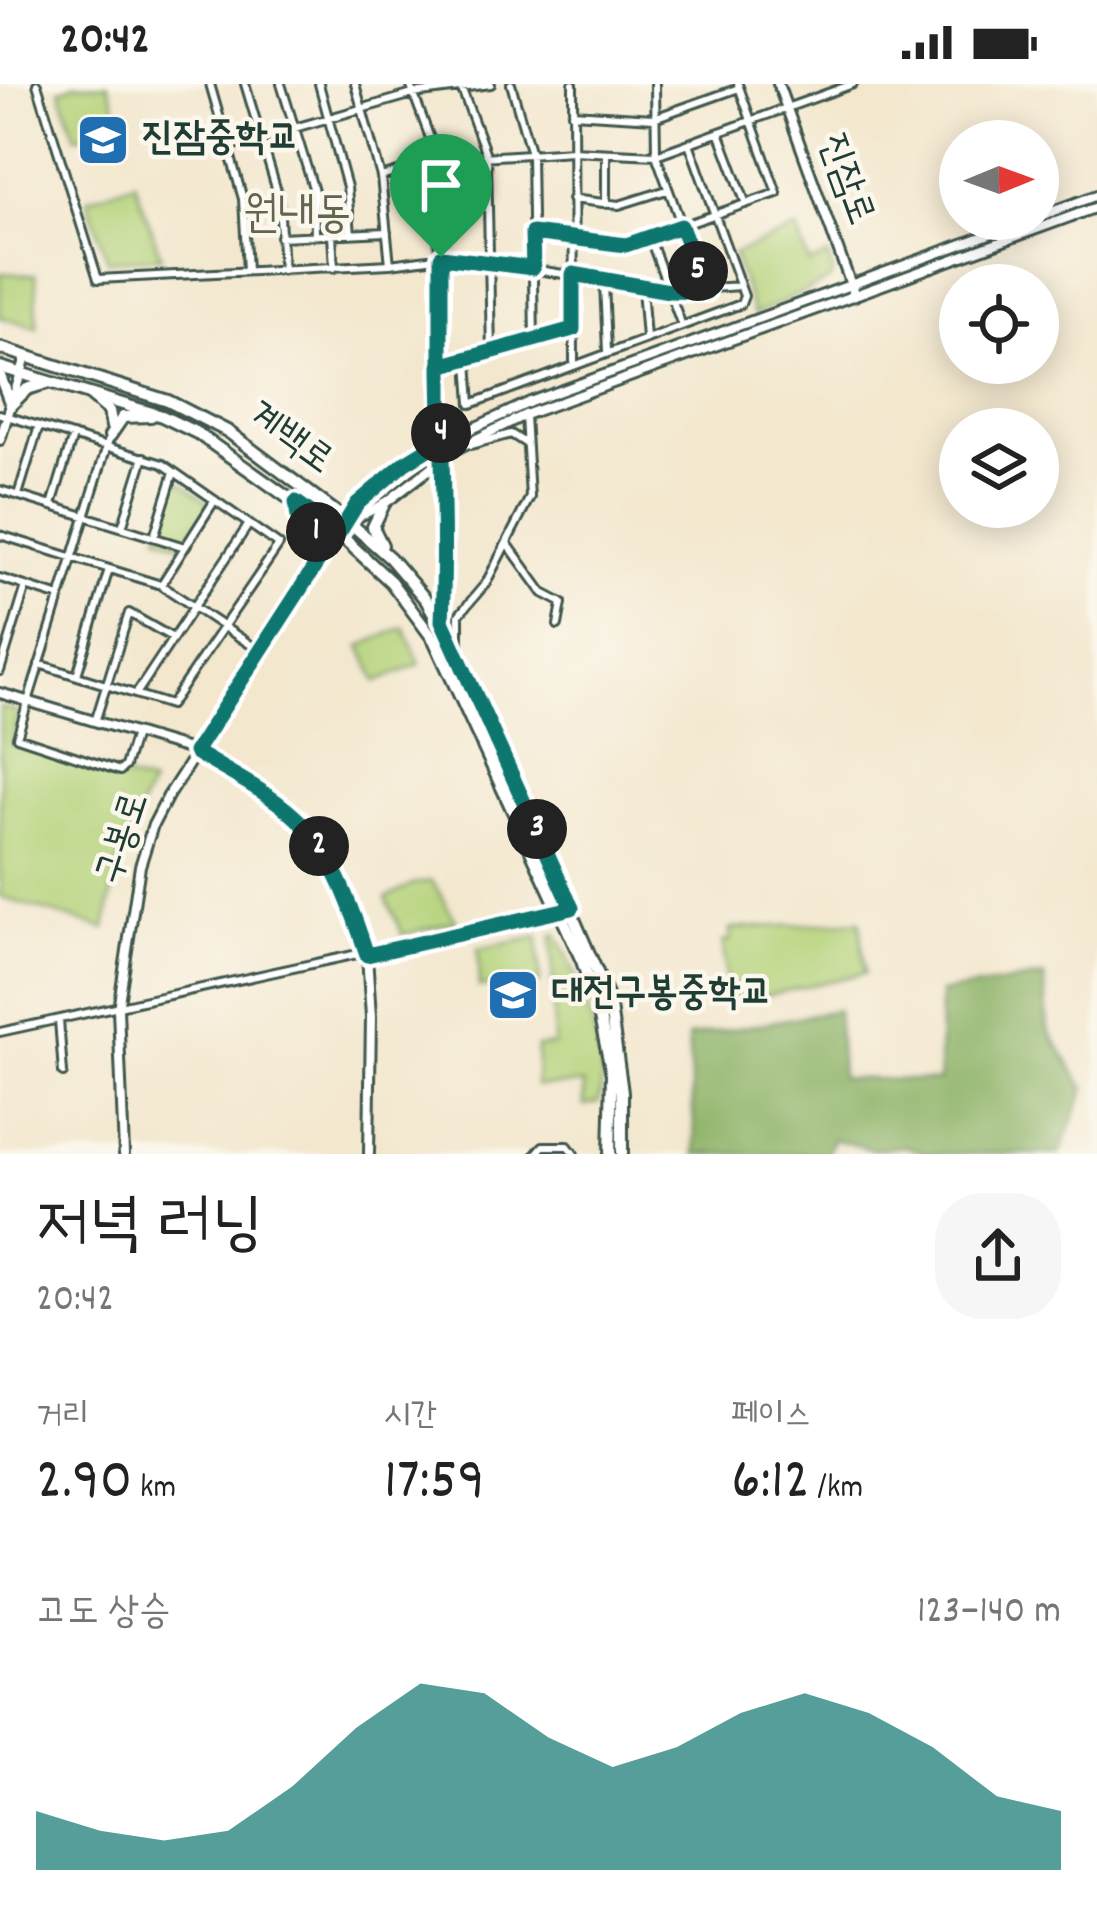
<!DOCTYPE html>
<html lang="ko">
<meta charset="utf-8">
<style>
body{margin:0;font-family:Dekko,"Poor Story",sans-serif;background:#f6f6f6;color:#222;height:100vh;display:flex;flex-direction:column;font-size:45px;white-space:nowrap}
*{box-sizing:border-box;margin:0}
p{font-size:39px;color:#767676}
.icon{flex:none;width:66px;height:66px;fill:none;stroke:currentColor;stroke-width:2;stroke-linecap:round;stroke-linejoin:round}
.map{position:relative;height:1070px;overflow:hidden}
.side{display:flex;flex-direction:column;background:#fff;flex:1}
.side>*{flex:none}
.needle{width:78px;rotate:89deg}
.tools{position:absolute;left:939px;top:36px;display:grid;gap:24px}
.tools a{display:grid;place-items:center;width:120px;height:120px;border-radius:50%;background:#fff;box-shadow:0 6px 30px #0003;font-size:60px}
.pin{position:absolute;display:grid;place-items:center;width:102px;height:102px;color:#fff;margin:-123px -51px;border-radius:50% 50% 50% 0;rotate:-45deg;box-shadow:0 0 12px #0007}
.pin .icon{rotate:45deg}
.km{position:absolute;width:60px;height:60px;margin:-30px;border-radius:50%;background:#222;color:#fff;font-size:33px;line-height:60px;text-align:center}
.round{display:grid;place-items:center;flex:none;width:126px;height:126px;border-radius:48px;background:#f6f6f6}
.headline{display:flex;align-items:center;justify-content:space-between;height:204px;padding:0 36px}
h1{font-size:66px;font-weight:600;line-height:90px}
.figures{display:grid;grid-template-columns:repeat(3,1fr);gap:18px;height:204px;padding:12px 36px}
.figures div{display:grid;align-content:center}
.figures b{font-size:60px;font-weight:600}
.figures small{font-size:33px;font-weight:400}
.figures p{font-size:33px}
.chart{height:336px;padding:24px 36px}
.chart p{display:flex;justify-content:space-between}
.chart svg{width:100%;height:216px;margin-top:12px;fill:#0f766e;opacity:.7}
.status{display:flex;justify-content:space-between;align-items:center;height:84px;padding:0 60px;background:#fff;direction:ltr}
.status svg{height:33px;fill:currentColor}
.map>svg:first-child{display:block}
.green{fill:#b4d279;stroke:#6a8856;stroke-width:3}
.forest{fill:#8fb469;stroke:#57784e;stroke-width:3}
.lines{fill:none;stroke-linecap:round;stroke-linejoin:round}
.minor-casing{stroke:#3f564b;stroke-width:12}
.tertiary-casing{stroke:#3f564b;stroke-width:14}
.secondary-casing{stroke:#3f564b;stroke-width:15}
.primary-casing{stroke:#3f564b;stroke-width:16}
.minor{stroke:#fff;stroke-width:6}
.tertiary{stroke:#fff;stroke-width:8}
.secondary{stroke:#fff;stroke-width:9}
.primary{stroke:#fff;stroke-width:10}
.route-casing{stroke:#fff;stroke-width:24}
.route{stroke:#0f766e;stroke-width:15}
.labels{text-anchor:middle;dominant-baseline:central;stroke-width:9;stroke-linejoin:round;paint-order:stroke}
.poi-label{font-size:39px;font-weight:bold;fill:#1f3d34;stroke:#fbf7ec;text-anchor:start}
.street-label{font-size:39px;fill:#1f3d34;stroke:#fbf7ec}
.quarter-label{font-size:45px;fill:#63654e;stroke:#fbf7ec}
</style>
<div class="status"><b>20:42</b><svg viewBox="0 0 49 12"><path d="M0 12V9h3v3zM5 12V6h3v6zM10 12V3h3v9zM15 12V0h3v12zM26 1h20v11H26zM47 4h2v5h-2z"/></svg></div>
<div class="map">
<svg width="1097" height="1070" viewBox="0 0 1097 1070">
<rect width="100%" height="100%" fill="#fbf7ec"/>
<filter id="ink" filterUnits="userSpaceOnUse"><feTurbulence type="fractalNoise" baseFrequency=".00833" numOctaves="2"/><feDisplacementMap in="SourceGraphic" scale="24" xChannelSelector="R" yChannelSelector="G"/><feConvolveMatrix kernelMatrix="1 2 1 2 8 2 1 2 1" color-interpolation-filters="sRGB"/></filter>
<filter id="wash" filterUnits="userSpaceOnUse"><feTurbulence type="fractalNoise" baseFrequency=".004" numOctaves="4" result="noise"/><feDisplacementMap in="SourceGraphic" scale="48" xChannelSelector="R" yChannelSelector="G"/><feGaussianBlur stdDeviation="2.7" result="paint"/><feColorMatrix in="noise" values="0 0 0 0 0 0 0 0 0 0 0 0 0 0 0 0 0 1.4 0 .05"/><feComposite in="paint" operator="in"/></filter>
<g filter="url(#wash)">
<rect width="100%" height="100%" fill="#f3e7ce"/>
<!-- green -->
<path class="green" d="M76 0H108L121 38 76 53 60 6Z
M135 98 161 173 108 177 87 115Z
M797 145 809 180 828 172 833 188 830 196 754 231 733 170Z
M0 189 36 191 37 243 0 233Z
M181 397 210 420 182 461 159 451 176 398Z
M404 543 420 580 377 598 361 562Z
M0 623 18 628 11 659 151 701 121 765 105 845 0 813Z
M432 797 456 837 403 851 386 814 413 800Z
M860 837 865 889 745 916 734 914 732 900 726 901 723 858 730 857V845Z
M556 850C577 889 613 979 598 1019L584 1022V1000L536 1002 537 963 554 961 552 852Z
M538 853 540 899 479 903 478 865Z"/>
<!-- forest -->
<path class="forest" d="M1044 893 1048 945 1085 1005 1060 1070H928L905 1062 874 1066 833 1055 827 1070H696L688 953 837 926 841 994 939 997 940 909Z"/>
</g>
<g filter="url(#ink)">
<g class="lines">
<!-- minor casing -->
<g class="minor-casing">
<path id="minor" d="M37 0 98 195 390 180 451 172 669 207 740 202
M210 0 243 115 247 187
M245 0 279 114 283 186
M281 0 314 107 315 151
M319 0 347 103 351 150
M355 0 381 93 390 180
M410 0 438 76 441 537
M460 0 487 73 491 269
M511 0 531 70 534 256
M573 0 574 278
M655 0 656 71 706 208
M572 29 654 34 739 4
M719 48 746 120
M228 63 413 10 491 0
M606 70V120
M381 93 438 76 572 67 656 71 853 0
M572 115 619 121 667 106
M532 149 626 161 777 109 738 0
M332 151 334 184
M280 153 387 148
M650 155 682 242
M604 199 607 267
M642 204 646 254
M468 277 471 320 741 220 744 212 689 59
M440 282 573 245
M0 330 163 380 279 461 170 621 39 580
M110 352 17 653 120 687 125 682 135 650
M471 361 511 350 525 359
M0 406 185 463
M18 411 39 342
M52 421 73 352
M122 443 144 373
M0 451 161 501 260 567
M154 453 174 388
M507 459 543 509 562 519 558 541
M0 494 60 513
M161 501 215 416
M459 567V531L486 499 530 413 525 332
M0 587 26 502
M77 591 109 485
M136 610 249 440
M95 638 129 529 173 554
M59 936 63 989
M0 948 559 826
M536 1070 543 1062H568L574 1070"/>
</g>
<!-- tertiary casing -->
<g class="tertiary-casing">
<path id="tertiary" d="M778 0 851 201
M1038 133 1097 111
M0 356 26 273
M350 437 384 420 456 365 525 331 1097 123
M0 609 195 667 283 724 307 746 337 793 367 871 371 933 369 1070
M124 1070 118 925 140 782 153 741 168 712 357 420 422 368 530 318 1031 135"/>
</g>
<!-- secondary casing -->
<g class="secondary-casing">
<path id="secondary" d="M851 201 854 212"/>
</g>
<!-- primary casing -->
<g class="primary-casing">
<path id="primary" d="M0 264 168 317 227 347 349 438 390 474 426 516 467 587 609 916 622 1008V1070
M0 283 162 332 197 349 339 450 391 498 434 556 582 877 598 924 612 990 610 1070
M0 292 11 321 27 305 47 299
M90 311 109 327 112 343
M110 352 123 333 151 332
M296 418 298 433 317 450 323 469
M382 461 373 443 384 420"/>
</g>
<!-- minor -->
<use href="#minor" class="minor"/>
<!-- tertiary -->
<use href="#tertiary" class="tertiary"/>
<!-- secondary -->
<use href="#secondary" class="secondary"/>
<!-- primary -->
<use href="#primary" class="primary"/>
</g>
</g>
<g class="lines" filter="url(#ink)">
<!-- route casing -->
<g class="route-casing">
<path id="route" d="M441 173V357L405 379 357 420 339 449 296 418 298 434 317 450 323 470 195 668C231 690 276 711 305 743 336 778 353 828 367 871L572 824 442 537C446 453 441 366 440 282L573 245V190L669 207 706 208 681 142 626 161 532 149 533 184 441 173"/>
</g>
<!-- route -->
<use href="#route" class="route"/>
</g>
<!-- icons -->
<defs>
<g id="school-square" transform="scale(2.7)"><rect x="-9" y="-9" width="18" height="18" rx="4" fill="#1f6fb2" stroke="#fbf7ec"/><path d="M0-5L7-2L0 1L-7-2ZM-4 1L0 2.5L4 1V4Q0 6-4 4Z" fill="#fff"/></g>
</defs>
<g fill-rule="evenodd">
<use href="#school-square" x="103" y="56"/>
<use href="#school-square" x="513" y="911"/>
</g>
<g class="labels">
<!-- poi labels -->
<g class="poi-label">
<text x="142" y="56">진잠중학교</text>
<text x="552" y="911">대전구봉중학교</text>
</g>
<!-- street labels -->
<g class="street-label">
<text transform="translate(844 96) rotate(70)">진잠로</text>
<text transform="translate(289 356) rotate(36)">계백로</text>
<text transform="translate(125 755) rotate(-72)">구봉로</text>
</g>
<!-- quarter labels -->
<g class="quarter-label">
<text x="297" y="133">원내동</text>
</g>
</g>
</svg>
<div class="tools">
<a><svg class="needle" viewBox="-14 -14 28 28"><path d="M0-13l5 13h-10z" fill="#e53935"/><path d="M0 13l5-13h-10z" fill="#767676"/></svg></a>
<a><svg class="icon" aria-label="locate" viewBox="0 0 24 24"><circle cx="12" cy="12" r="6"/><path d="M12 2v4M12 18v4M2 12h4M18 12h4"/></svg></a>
<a><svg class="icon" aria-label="layers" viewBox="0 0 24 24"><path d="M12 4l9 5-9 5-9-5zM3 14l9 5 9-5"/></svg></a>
</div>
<div class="pin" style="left:441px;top:173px;background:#1e9e55"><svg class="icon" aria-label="arrive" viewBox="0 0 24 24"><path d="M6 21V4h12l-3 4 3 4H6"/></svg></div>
<b class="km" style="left:316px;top:448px">1</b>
<b class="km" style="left:319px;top:762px">2</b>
<b class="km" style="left:537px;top:745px">3</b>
<b class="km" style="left:441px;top:349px">4</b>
<b class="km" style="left:698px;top:187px">5</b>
</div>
<section class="side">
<div class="headline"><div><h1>저녁 러닝</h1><p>20:42</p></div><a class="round"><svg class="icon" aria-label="share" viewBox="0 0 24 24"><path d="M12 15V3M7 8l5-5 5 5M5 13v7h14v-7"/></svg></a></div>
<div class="figures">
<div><p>거리</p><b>2.90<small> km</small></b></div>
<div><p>시간</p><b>17:59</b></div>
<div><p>페이스</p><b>6:12<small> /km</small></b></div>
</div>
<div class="chart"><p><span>고도 상승</span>123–140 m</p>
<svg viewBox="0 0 160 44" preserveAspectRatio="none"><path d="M0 44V32L10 36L20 38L30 36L40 27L50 15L60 6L70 8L80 17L90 23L100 19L110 12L120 8L130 12L140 19L150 29L160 32V44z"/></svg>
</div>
</section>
